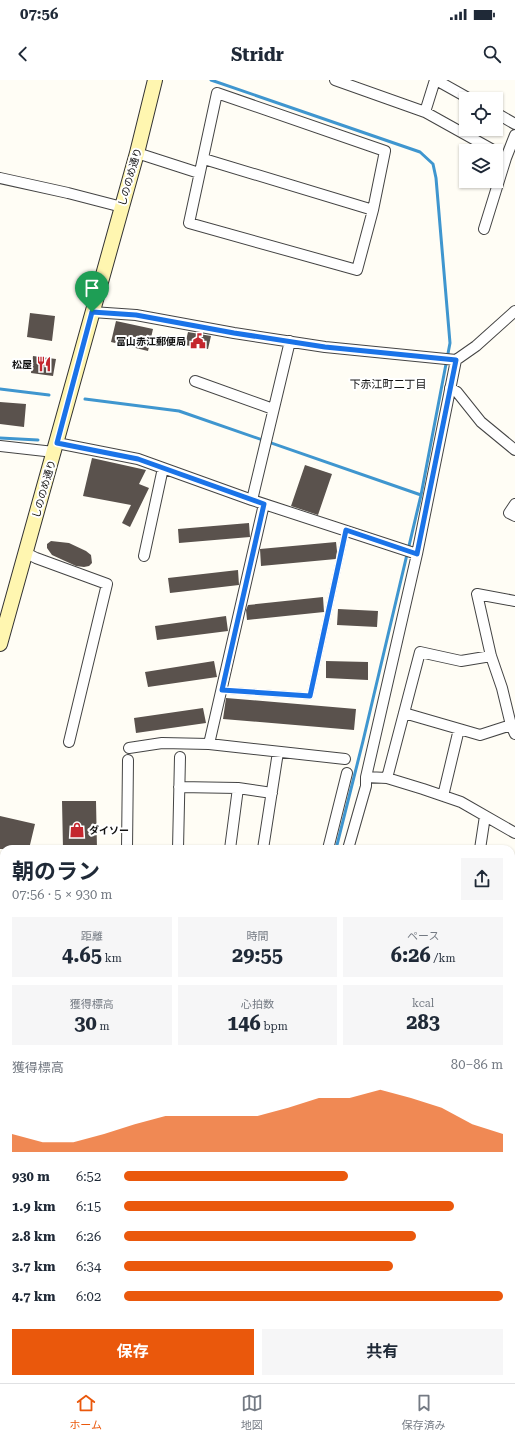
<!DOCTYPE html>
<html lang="ja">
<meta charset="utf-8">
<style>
body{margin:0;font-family:"Roboto Serif","Noto Sans JP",serif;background:#f6f6f7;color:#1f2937;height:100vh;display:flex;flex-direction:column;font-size:15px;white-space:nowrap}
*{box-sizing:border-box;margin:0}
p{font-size:13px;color:#747a83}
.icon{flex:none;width:22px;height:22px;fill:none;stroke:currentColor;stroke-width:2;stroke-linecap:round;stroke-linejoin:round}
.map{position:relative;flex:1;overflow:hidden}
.sheet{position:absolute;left:0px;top:765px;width:515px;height:538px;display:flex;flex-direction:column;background:#fff;border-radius:12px 12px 0 0;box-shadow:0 1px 3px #0004}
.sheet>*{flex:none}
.buttons{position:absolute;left:459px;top:12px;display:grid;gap:8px}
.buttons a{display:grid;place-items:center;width:44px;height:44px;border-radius:0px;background:#fff;box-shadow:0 1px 3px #0004;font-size:20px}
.pin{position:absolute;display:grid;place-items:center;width:34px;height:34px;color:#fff;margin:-41px -17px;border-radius:50% 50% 50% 0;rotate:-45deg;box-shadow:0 0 4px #0007}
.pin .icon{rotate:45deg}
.round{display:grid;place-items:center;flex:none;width:42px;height:42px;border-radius:0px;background:#f6f6f7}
.overview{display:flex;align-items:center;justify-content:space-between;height:68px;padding:0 12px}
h1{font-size:22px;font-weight:700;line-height:30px}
.metrics{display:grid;grid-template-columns:repeat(3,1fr);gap:6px;height:68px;padding:4px 12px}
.metrics div{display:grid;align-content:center;border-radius:0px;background:#f6f6f7;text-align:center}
.metrics b{font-size:20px;font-weight:700}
.metrics small{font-size:11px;font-weight:400}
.metrics p{font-size:11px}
.chart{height:112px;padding:8px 12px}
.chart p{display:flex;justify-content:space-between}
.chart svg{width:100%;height:72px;margin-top:4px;fill:#ea580c;opacity:.7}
.action{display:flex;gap:8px;margin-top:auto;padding:8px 12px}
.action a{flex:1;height:46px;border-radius:0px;background:#ea580c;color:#fff;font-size:16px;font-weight:700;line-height:46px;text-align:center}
.action a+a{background:#f6f6f7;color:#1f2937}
ul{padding:0 12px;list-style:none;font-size:13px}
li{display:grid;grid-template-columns:64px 48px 1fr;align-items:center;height:30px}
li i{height:10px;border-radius:5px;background:#ea580c}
.status{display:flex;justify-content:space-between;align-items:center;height:28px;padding:0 20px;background:#fff;direction:ltr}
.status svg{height:11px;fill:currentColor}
header{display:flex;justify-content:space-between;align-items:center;height:52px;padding:0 12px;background:#fff;font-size:18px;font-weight:700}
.menu{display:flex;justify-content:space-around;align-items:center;height:56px;border-top:1px solid #e0e1e3;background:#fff;font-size:11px;color:#747a83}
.menu a{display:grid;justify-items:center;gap:2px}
.menu .current{color:#ea580c}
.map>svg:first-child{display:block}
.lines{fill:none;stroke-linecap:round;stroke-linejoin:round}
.stream{stroke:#3f96cf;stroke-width:3}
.building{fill:#5a524d}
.service-casing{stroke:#444;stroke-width:7}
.minor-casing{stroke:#444;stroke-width:12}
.secondary-casing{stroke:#333;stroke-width:16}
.service{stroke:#fff;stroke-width:5}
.minor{stroke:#fff;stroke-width:10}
.secondary{stroke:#fff6b0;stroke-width:14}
.route-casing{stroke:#fff;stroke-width:8}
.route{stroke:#1a73e8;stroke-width:5}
.labels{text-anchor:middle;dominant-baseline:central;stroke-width:4;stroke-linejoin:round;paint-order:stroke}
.street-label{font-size:10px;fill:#111;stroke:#fff}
.poi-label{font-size:10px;font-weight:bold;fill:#111;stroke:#fff;text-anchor:end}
.neighbourhood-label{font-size:11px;fill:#111;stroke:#fff}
</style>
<div class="status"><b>07:56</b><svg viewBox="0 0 49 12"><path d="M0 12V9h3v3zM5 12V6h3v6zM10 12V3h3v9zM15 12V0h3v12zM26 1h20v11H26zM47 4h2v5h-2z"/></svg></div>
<header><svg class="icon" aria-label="back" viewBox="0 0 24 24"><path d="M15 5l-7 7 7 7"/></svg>Stridr<svg class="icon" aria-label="search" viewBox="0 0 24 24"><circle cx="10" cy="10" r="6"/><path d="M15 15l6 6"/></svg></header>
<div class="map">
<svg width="515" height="1303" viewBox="0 0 515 1303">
<rect width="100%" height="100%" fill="#fffdf5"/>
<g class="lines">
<!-- stream -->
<path class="stream" d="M211 0 420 72 433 84 436 98 450 263 421 415 363 661 336 769
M0 309 49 315
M85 319 179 331 421 415
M0 358 38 360
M209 1303 210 1299"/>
</g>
<!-- building -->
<path class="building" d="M30 233 55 236 52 261 27 257Z
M116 241 153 249 148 271 111 262Z
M188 252 211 256 208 269 185 265Z
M33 276 56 279 53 296 31 293Z
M0 322 26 324 24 347 0 344Z
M92 378 146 390 139 404 149 408 130 447 122 443 131 425 83 416Z
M305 385 332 394 318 435 291 426Z
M249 443 250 457 179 463 178 449Z
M51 461 69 463 86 471 91 475 92 483 89 486 84 487 76 486 52 475 47 468V464Z
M336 462 337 471 336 479 261 486 260 469Z
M238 490 239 505 170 513 168 498Z
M323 517 324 532 247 540 246 530 248 525Z
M338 529 378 531 377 547 337 545Z
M226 536 228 551 157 560 155 546Z
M214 581 217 597 148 607 145 592Z
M326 581 368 582V600L326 598Z
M226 618 356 629 354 650 223 639Z
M203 628 206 643 136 653 134 638Z
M62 721H96L97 769H63Z
M0 736 35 744 29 769H0Z"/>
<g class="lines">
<!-- service casing -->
<g class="service-casing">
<path id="service" d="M222 610 310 616 346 450"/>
</g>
<!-- minor casing -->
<g class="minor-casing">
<path id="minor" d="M335 0 425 32 495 71
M436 0 470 19
M217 13 385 71 373 130 357 190 189 143Z
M425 32 435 0
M496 33 515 44
M137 73 199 93
M204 79 373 130
M0 98 68 113 122 127
M484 149 506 78 515 55
M92 232 136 235 234 253 325 267 456 280 476 266 515 231
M195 301 273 329
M450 308 457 312 481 342 515 370
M57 363 138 379 252 420 417 474
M0 366 54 372
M252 420 290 261
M515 424 509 433 515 436
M26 473 36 478 107 504 69 662
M144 476 163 388
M515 521 477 514 491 576 502 608 511 645 515 654
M404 633 480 655 511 645
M209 664 264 424
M129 668 162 663 209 664 345 679
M366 697 417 474 456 280
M387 698 420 572 461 581 491 576
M179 707 238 708 272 713
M443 716 459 649
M127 769 128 680
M178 769 180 677
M230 769 238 708
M263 769 278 672
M328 769 347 693
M348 769 366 706V697L387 698 423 709 461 722 515 753
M480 769 485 736
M0 842 4 844
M511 867 515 868
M511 914 515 887
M511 958 515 959
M0 1076 4 1060
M511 1085 515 1086
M511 1176H515
M0 1194 4 1195
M511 1226H515
M511 1260H515
M0 1292 4 1294
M511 1293 515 1294
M16 1299 25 1303
M100 1299 140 1303
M351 1299 369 1303
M171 1303 172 1299
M220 1303V1299
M458 1303 459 1299"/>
</g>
<!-- secondary casing -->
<g class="secondary-casing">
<path id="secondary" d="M0 564 137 73 155 0"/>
</g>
<!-- service -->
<use href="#service" class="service"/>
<!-- minor -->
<use href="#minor" class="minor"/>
<!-- secondary -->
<use href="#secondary" class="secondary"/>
</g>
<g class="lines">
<!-- route casing -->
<g class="route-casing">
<path id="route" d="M92 232 136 235 234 253 325 267 456 280 417 474 346 450 310 616 222 610 264 424 138 379 57 363Z"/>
</g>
<!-- route -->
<use href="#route" class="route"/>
</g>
<!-- icons -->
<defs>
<g id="civic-bare" transform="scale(1.2)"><path d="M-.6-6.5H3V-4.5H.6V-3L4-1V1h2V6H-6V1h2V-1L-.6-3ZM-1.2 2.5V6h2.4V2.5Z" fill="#c4262e" stroke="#fff" stroke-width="2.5" paint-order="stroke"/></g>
<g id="restaurant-bare" transform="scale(1.2)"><path d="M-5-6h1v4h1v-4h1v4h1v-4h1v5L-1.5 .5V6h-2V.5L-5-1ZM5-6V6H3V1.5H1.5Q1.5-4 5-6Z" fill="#c4262e" stroke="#fff" stroke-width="2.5" paint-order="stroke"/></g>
<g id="shop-bare" transform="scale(1.2)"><path d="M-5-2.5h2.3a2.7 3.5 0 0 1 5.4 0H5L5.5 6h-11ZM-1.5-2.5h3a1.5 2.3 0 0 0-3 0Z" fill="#c4262e" stroke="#fff" stroke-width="2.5" paint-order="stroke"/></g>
</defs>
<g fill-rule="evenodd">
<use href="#civic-bare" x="198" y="261"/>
<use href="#restaurant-bare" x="44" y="284"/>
<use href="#shop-bare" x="77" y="750"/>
</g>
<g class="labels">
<!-- street labels -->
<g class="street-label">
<text transform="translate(130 97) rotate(-74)">しののめ通り</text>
<text transform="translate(44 409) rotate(-74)">しののめ通り</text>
</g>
<!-- poi labels -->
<g class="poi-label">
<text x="186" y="261">富山赤江郵便局</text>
<text x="32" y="284">松屋</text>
<text x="89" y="750" text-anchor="start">ダイソー</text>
</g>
<!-- neighbourhood labels -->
<g class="neighbourhood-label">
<text x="388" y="304">下赤江町二丁目</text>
</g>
</g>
</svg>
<div class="buttons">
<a><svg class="icon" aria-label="locate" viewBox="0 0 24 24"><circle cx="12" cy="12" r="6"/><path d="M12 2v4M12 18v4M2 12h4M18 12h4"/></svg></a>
<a><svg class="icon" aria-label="layers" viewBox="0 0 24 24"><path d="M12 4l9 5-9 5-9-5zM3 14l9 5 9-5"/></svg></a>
</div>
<div class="pin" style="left:92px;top:232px;background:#1e9e55"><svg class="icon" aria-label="arrive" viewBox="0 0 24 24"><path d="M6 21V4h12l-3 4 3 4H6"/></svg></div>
<section class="sheet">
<div class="overview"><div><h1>朝のラン</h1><p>07:56 · 5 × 930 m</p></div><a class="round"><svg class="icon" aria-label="share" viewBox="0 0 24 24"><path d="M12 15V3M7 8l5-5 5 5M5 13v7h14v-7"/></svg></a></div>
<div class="metrics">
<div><p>距離</p><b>4.65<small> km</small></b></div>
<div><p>時間</p><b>29:55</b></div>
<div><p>ペース</p><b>6:26<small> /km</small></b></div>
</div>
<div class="metrics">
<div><p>獲得標高</p><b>30<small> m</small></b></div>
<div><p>心拍数</p><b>146<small> bpm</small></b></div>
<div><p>kcal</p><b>283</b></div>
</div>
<div class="chart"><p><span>獲得標高</span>80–86 m</p>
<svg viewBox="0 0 160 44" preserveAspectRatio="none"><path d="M0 44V33L10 38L20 38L30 33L40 27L50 22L60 22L70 22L80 22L90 17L100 11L110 11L120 6L130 11L140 17L150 27L160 33V44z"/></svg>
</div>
<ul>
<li><b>930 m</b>6:52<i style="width:59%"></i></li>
<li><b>1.9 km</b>6:15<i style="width:87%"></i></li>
<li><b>2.8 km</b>6:26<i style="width:77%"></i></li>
<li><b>3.7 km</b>6:34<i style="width:71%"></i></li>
<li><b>4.7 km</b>6:02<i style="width:100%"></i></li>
</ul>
<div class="action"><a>保存</a><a>共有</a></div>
</section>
</div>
<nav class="menu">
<a class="current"><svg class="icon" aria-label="home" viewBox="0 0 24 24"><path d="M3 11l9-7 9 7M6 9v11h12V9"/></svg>ホーム</a>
<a><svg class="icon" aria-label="map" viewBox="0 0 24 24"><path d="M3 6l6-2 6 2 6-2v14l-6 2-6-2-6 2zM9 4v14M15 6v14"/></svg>地図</a>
<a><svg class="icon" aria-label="saved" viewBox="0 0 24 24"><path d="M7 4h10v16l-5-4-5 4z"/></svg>保存済み</a>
</nav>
